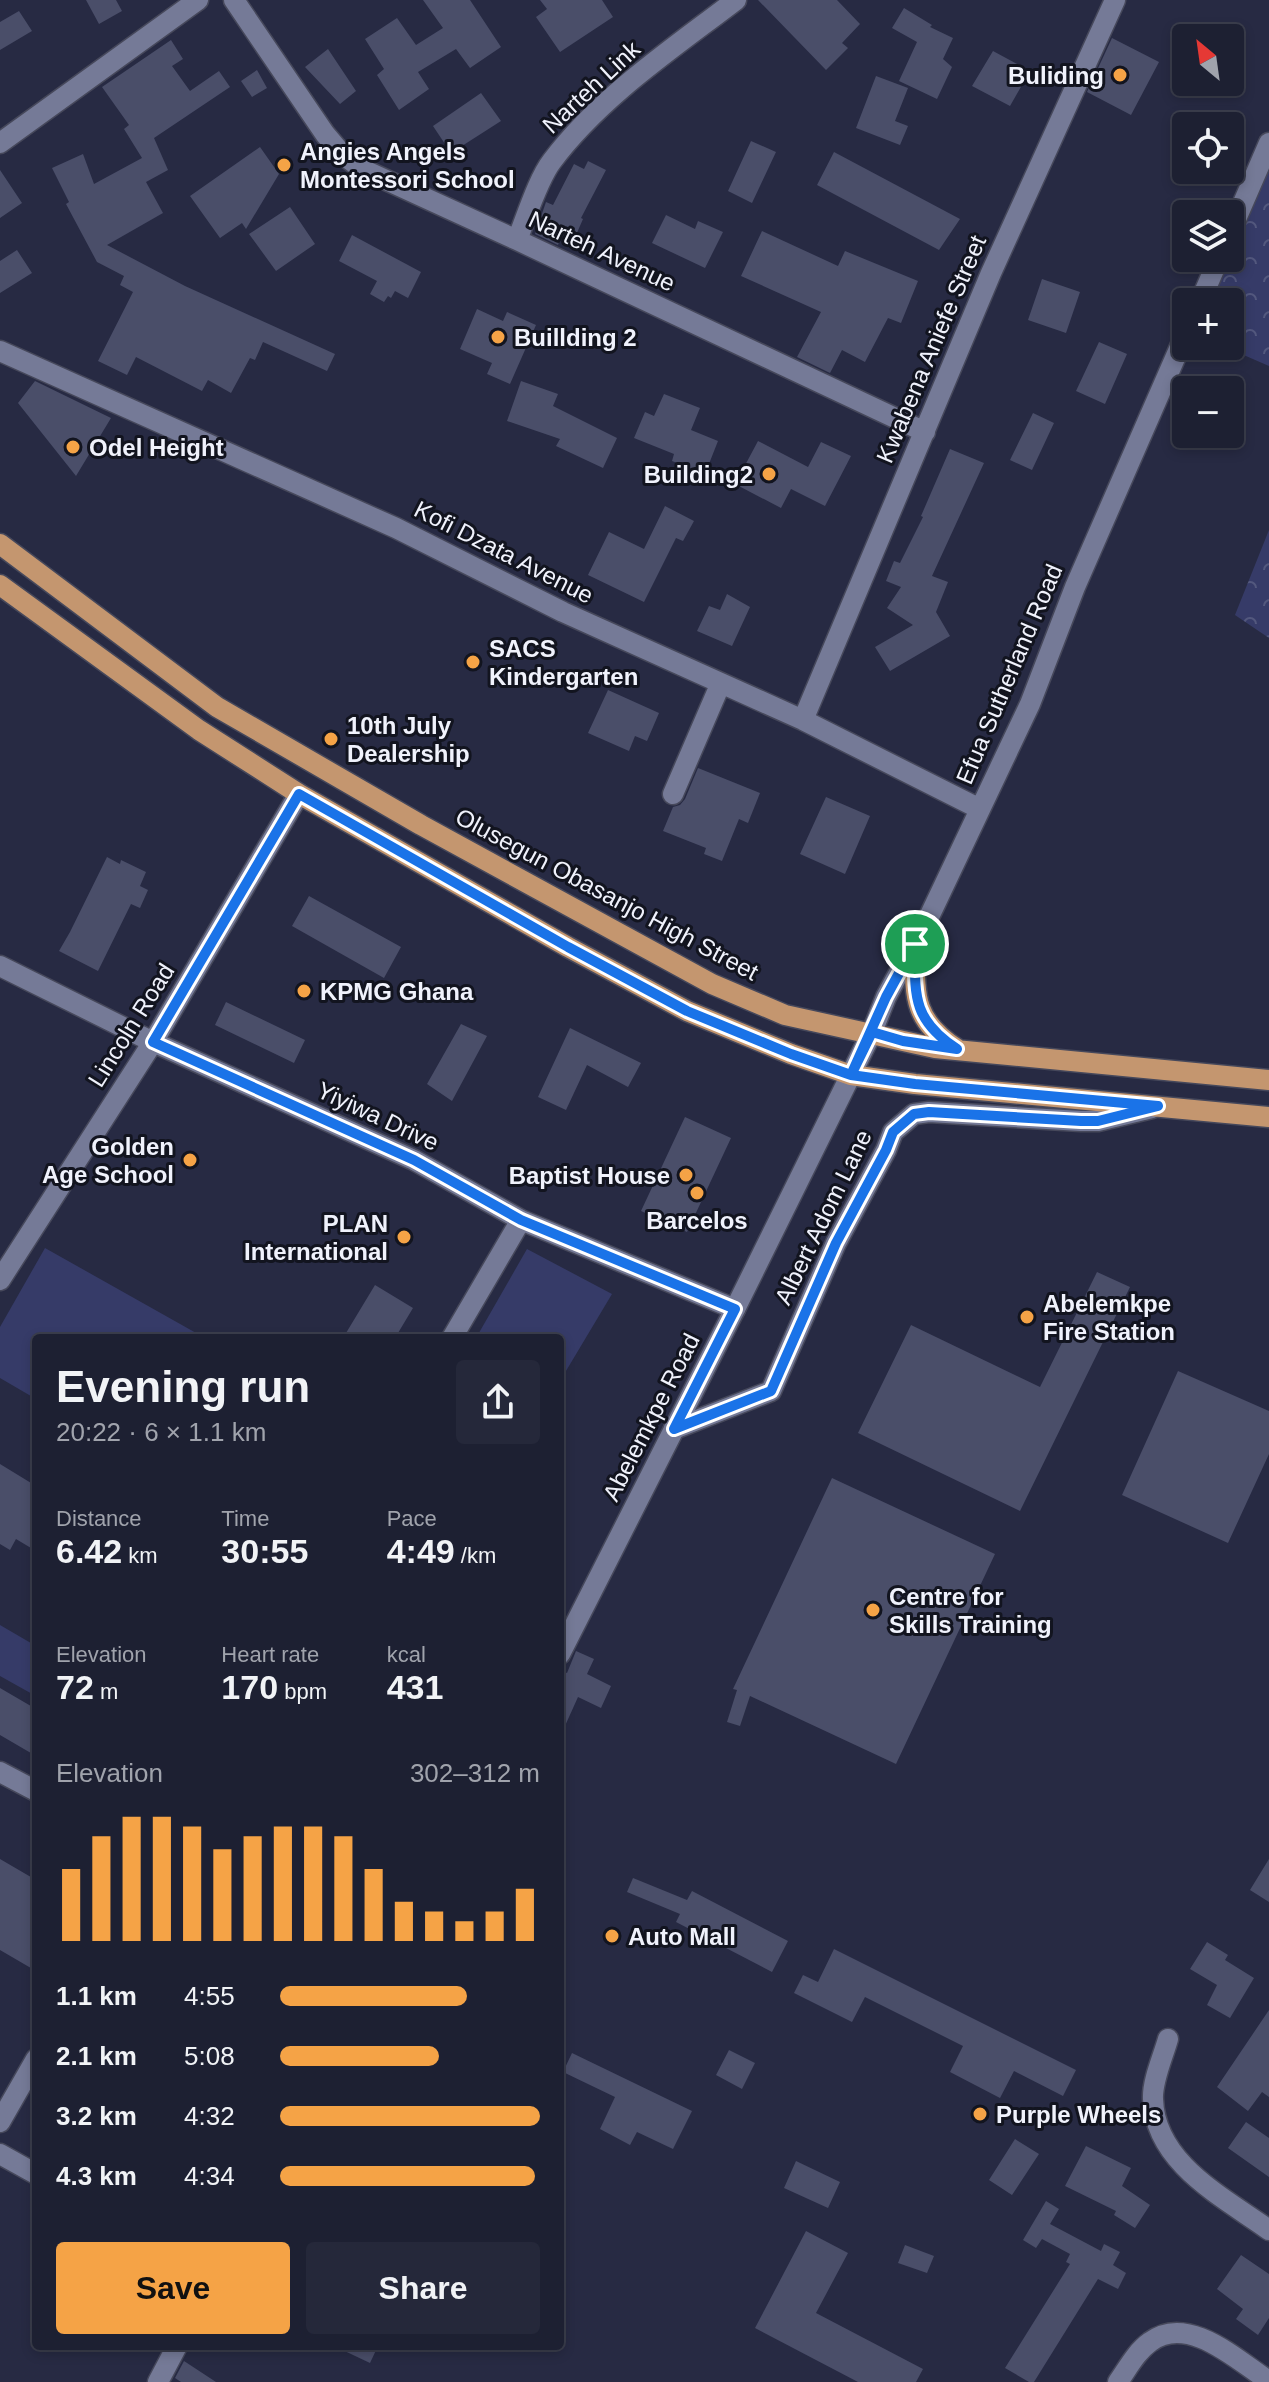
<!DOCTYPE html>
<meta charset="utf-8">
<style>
body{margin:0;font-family:Arial,sans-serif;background:#25283a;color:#f1f3f6;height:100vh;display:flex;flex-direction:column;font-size:30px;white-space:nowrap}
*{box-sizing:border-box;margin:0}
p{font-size:26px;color:#a0a3ac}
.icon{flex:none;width:44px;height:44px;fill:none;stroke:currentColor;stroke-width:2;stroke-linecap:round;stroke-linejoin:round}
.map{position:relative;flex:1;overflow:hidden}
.side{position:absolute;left:32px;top:1334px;width:532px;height:1016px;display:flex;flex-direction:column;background:#1d2032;border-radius:8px;box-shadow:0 4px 12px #0003,0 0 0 2px #3b3e4d}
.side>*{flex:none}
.needle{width:52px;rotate:331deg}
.controls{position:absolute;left:1172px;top:24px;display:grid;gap:16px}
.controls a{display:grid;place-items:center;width:72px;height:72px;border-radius:8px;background:#1d2032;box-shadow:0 4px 12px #0003,0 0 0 2px #3b3e4d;font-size:40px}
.pin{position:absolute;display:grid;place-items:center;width:68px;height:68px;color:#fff;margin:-34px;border:4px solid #fff;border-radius:50%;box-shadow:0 2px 8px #0007}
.round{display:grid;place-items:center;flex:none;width:84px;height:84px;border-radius:8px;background:#25283a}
.head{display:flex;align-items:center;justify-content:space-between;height:136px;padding:0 24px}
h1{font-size:44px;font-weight:700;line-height:60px}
.stats{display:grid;grid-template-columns:repeat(3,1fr);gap:12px;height:136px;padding:8px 24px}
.stats div{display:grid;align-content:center}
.stats b{font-size:34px;font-weight:700}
.stats small{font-size:22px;font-weight:400}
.stats p{font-size:22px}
.chart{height:224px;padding:16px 24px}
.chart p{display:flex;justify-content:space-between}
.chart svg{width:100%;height:144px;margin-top:8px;stroke:#f5a346;stroke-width:6}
.cta{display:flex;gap:16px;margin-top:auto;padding:16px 24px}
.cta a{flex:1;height:92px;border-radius:8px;background:#f5a346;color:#111;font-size:32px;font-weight:700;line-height:92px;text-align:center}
.cta a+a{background:#25283a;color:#f1f3f6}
ul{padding:0 24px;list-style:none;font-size:26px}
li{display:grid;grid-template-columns:128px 96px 1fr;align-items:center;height:60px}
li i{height:20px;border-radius:10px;background:#f5a346}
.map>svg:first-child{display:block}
.park{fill:url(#park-crowns)}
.garden{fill:#363b68}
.building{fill:#4a4e69}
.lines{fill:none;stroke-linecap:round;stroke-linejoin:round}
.minor-casing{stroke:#46485b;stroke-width:23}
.tertiary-casing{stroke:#46485b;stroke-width:23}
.primary-casing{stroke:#46485b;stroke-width:23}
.minor{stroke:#757a97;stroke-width:20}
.tertiary{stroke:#757a97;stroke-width:20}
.primary{stroke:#c4966f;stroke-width:20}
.route-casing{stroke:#fff;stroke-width:16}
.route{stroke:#1a73e8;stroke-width:10}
.poi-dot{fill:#f5a346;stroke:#12141f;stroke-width:3}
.labels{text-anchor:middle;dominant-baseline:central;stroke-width:6;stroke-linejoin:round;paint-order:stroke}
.poi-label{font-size:24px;font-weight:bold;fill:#f0f2fc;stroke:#12141f;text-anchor:start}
.street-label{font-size:24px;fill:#f0f2fc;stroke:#12141f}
</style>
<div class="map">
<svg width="1269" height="2382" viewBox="0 0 1269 2382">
<defs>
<pattern id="park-crowns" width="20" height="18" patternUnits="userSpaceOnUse" patternTransform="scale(2)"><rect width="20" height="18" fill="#363b68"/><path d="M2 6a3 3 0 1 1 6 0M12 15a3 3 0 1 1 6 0" fill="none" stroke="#53587e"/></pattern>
</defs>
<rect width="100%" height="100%" fill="#272a43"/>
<!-- park -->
<path class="park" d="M1269 168V366L1223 346H1230V302H1211Z
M1269 530V638L1235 615Z"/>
<!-- garden -->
<path class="garden" d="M45 1248 205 1338H36V1399L0 1378V1327Z
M527 1249 612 1294 560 1381V1338H476Z
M0 1625 36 1646V1691L34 1695 0 1676Z"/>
<!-- building -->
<path class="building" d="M86 0H116L122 11 99 24Z
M423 0H470L501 47 470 68 456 49 418 72 429 89 399 110 377 75 384 69 365 39 397 18 416 45 443 28Z
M540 0H602L613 17 560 52 536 17 547 9Z
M758 0H837L860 24 842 43 848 48 826 70Z
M904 8 932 25 930 27 953 38 943 59 952 67 937 99 899 81 917 42 892 28Z
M19 11 32 31 0 50V22Z
M1112 38 1159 62 1131 115 1087 92Z
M171 40 183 59 172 66 190 91 219 71 230 87 154 138 168 170 146 182 163 213 107 245 185 286 335 354 327 371 263 342 255 360 250 358 231 393 208 380 202 391 136 357 127 375 98 361 133 292 120 285 124 276 97 262 66 204 69 202 52 168 83 154 94 184 142 158 124 129 129 125 102 87Z
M328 49 356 91 340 104 305 67Z
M993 51 1030 71 1010 106 972 86Z
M257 70 267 88 252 97 241 81Z
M876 76 908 88 895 121 908 126 900 145 856 128Z
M481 93 501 121 451 153 433 126Z
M751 141 776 152 752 203 728 191Z
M260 147 279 174 246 229 242 223 220 238 190 196Z
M834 152 960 219 939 250 817 185Z
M588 161 606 170 581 218 583 219 573 242 561 236 558 245 535 234 546 202 553 205 574 164 584 169Z
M0 170 22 203 0 218Z
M290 207 315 244 276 271 249 234Z
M666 215 695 229 698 221 723 232 705 268 652 243Z
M762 231 838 266 845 251 918 281 901 323 888 318 865 362 842 350 830 373 797 357 821 312 741 276Z
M352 235 421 272 408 298 395 291 391 298 388 296 384 302 370 294 377 281 339 261Z
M17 250 32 273 0 293V261Z
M1042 279 1080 292 1066 333 1028 320Z
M477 309 503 321 507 312 536 325 510 384 487 374 492 363 460 349Z
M1099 342 1127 354 1105 404 1076 391Z
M35 381 111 418 76 476 18 403Z
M521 381 558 394 553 406 617 438 603 468 556 446 560 439 507 421Z
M664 394 700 408 691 430 718 441 705 474 672 461 674 454 634 438 645 412 654 416Z
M1033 413 1054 423 1032 470 1010 460Z
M758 441 808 467 821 442 851 456 825 506 791 489 781 508 735 484Z
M950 449 984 463 932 576 948 582 936 612 950 636 890 671 875 647 913 625 887 608 901 587 886 581 894 561 900 563 923 517 921 516Z
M665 506 694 521 683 541 676 538 644 602 588 575 609 532 644 549Z
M727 594 750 607 732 646 697 631 709 606 720 610Z
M608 690 659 713 647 741 635 736 629 751 588 733Z
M698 768 760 793 748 823 739 819 722 861 704 854 706 848 663 831 673 807 680 805 685 799Z
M826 797 870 816 845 874 800 854Z
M107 857 120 864 121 860 146 872 140 886 148 890 140 908 131 904 98 971 59 951 70 932Z
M309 896 401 947 384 978 292 926Z
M226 1002 305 1040 294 1063 215 1025Z
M461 1024 487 1036 452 1101 427 1084Z
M570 1028 641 1063 628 1087 587 1065 566 1110 538 1097Z
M685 1117 731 1138 687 1232 641 1211Z
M1097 1272 1130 1287 1020 1511 858 1433 911 1325 1040 1387Z
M375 1285 413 1308 395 1338H343Z
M1178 1371 1269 1411V1454L1228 1543 1122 1495Z
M0 1464 36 1486V1551L16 1539 10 1550 0 1544Z
M832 1478 995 1554 896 1764 750 1696 740 1726 727 1722 737 1690 733 1689Z
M576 1651 594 1659 587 1674 611 1686 601 1708 578 1697 560 1737V1670L567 1673Z
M0 1688 36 1709V1756L0 1735Z
M0 1859 36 1880V1971L0 1950Z
M1269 1859V1902L1250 1890Z
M633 1878 687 1900 692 1891 788 1941 772 1972 676 1922 680 1914 627 1892Z
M1207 1942 1228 1955 1225 1960 1254 1978 1230 2018 1207 2005 1217 1985 1190 1969Z
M834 1949 1076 2070 1063 2096 1014 2071 1000 2098 950 2072 963 2046 865 1997 852 2022 794 1993 803 1975 818 1982Z
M1269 2010V2097L1262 2092 1248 2111 1217 2087Z
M729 2050 755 2063 742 2089 716 2075Z
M572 2053 692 2111 673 2149 637 2132 630 2145 600 2129 615 2097 563 2072Z
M1246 2122 1269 2138V2177L1228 2148Z
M1015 2139 1039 2154 1012 2195 989 2180Z
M1086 2146 1131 2168 1122 2186 1150 2205 1135 2228 1114 2215 1116 2211 1065 2186Z
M796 2161 840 2182 828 2208 784 2188Z
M1046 2201 1059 2209 1050 2224 1101 2251 1104 2244 1120 2252 1113 2265 1126 2273 1118 2289 1098 2279 1034 2382H1029L1005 2368 1070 2264 1066 2262 1070 2254 1042 2239 1036 2248 1023 2240Z
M806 2231 848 2253 816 2313 923 2369 916 2382H858L755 2328Z
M905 2245 934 2256 927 2273 898 2263Z
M1241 2255 1269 2274V2318L1258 2335 1236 2319 1243 2309 1217 2289Z
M334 2346H378L370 2363Z
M184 2361 216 2382H181L175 2378Z"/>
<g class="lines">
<!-- minor casing -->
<g class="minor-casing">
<path id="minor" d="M234 0 325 134 342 154 362 169 517 240 925 432
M0 143 198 0
M1230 233 1269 143
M517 240C526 218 538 179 552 161 600 97 672 49 736 0
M1200 302 1219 258
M0 351 396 528 563 612 803 720 980 809
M803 720 991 273 1115 0
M673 794 720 685
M0 966 153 1042 414 1160 521 1220 735 1309
M872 1032 886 997 929 917 1030 704 1075 587 1186 333
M0 1280 153 1042 299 794
M452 1338 521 1220
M674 1429 771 1391 836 1243 886 1150 893 1132 914 1114 929 1112 1081 1121H1098L1152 1108
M0 1772 36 1791
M1168 2039C1163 2057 1152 2081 1153 2099 1155 2163 1223 2197 1269 2230
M0 2122 36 2059
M0 2154 36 2174
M1118 2382C1128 2368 1136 2352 1150 2342 1188 2313 1238 2361 1269 2381"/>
</g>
<!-- tertiary casing -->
<g class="tertiary-casing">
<path id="tertiary" d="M560 1654 735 1309 872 1032
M158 2382 177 2346"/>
</g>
<!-- primary casing -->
<g class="primary-casing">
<path id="primary" d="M0 544 217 707 421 825 712 984 785 1015 935 1048 1269 1080
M0 585 199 730 299 794 568 947 687 1011 791 1054 851 1075 915 1084 1269 1117
M915 944C915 994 911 1019 957 1049"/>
</g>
<!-- minor -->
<use href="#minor" class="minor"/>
<!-- tertiary -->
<use href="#tertiary" class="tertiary"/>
<!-- primary -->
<use href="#primary" class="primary"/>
</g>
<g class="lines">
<!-- route casing -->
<g class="route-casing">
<path id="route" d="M915 944 886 997 851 1075 791 1054 687 1011 568 947 299 794 153 1042 414 1160 521 1220 735 1309 674 1429 771 1391 836 1243 886 1150 893 1132 914 1114 929 1112 1081 1121H1098L1158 1106 915 1084 851 1075 872 1032 903 1041 957 1049C911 1019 915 994 915 944"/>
</g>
<!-- route -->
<use href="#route" class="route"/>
</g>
<!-- markers -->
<g class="poi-dot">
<circle cx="1120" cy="75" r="8"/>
<circle cx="284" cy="165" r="8"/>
<circle cx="498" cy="337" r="8"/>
<circle cx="73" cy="447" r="8"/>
<circle cx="769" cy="474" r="8"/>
<circle cx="473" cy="662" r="8"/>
<circle cx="331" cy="739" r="8"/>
<circle cx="304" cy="991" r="8"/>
<circle cx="190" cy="1160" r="8"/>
<circle cx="686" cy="1175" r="8"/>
<circle cx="697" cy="1193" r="8"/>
<circle cx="404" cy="1237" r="8"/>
<circle cx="1027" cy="1317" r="8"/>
<circle cx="873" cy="1610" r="8"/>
<circle cx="612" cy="1936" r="8"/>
<circle cx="980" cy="2114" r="8"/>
</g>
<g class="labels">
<!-- poi labels -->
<g class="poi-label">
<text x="1104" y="75" text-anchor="end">Buliding</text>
<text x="300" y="151">Angies Angels<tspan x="300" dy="28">Montessori School</tspan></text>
<text x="514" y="337">Buillding 2</text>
<text x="89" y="447">Odel Height</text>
<text x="753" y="474" text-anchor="end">Building2</text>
<text x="489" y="648">SACS<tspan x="489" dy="28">Kindergarten</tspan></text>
<text x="347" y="725">10th July<tspan x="347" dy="28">Dealership</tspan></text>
<text x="320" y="991">KPMG Ghana</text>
<text x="174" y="1146" text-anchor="end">Golden<tspan x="174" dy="28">Age School</tspan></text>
<text x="670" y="1175" text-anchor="end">Baptist House</text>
<text x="697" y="1220" text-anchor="middle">Barcelos</text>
<text x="388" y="1223" text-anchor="end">PLAN<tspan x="388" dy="28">International</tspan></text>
<text x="1043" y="1303">Abelemkpe<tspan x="1043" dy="28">Fire Station</tspan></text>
<text x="889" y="1596">Centre for<tspan x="889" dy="28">Skills Training</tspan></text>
<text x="628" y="1936">Auto Mall</text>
<text x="996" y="2114">Purple Wheels</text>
</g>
<!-- street labels -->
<g class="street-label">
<text transform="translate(591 87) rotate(-43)">Narteh Link</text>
<text transform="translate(602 251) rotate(25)">Narteh Avenue</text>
<text transform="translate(931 349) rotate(-67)">Kwabena Aniefe Street</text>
<text transform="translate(504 552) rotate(27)">Kofi Dzata Avenue</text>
<text transform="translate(1009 674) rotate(-67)">Efua Sutherland Road</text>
<text transform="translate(607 894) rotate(28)">Olusegun Obasanjo High Street</text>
<text transform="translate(131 1025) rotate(-58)">Lincoln Road</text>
<text transform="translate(378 1116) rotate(25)">Yiyiwa Drive</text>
<text transform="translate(823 1217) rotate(-64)">Albert Adom Lane</text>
<text transform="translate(651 1417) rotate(-63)">Abelemkpe Road</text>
</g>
</g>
</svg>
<div class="controls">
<a><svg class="needle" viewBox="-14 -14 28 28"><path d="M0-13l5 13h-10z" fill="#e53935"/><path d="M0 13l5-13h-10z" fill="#a0a3ac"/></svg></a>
<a><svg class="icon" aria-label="locate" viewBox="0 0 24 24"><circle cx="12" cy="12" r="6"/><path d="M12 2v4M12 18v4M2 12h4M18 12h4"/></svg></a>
<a><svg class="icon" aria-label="layers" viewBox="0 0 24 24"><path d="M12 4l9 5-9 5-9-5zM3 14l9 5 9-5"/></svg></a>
<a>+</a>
<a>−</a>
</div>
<div class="pin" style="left:915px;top:944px;background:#1e9e55"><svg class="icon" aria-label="arrive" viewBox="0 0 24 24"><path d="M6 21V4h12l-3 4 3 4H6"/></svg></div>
<section class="side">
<div class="head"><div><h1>Evening run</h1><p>20:22 · 6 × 1.1 km</p></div><a class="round"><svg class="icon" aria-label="share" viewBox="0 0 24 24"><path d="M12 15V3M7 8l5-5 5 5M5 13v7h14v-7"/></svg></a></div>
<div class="stats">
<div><p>Distance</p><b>6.42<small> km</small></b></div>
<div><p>Time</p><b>30:55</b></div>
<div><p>Pace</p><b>4:49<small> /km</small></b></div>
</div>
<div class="stats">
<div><p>Elevation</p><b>72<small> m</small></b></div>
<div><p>Heart rate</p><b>170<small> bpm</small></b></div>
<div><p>kcal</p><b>431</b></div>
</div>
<div class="chart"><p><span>Elevation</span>302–312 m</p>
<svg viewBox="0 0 160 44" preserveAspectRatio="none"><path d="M5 44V22M15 44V12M25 44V6M35 44V6M45 44V9M55 44V16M65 44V12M75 44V9M85 44V9M95 44V12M105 44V22M115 44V32M125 44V35M135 44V38M145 44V35M155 44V28"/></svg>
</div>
<ul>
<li><b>1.1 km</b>4:55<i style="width:72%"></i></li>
<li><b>2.1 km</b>5:08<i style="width:61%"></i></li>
<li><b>3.2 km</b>4:32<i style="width:100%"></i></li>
<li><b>4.3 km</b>4:34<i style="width:98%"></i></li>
</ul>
<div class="cta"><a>Save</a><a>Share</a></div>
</section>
</div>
